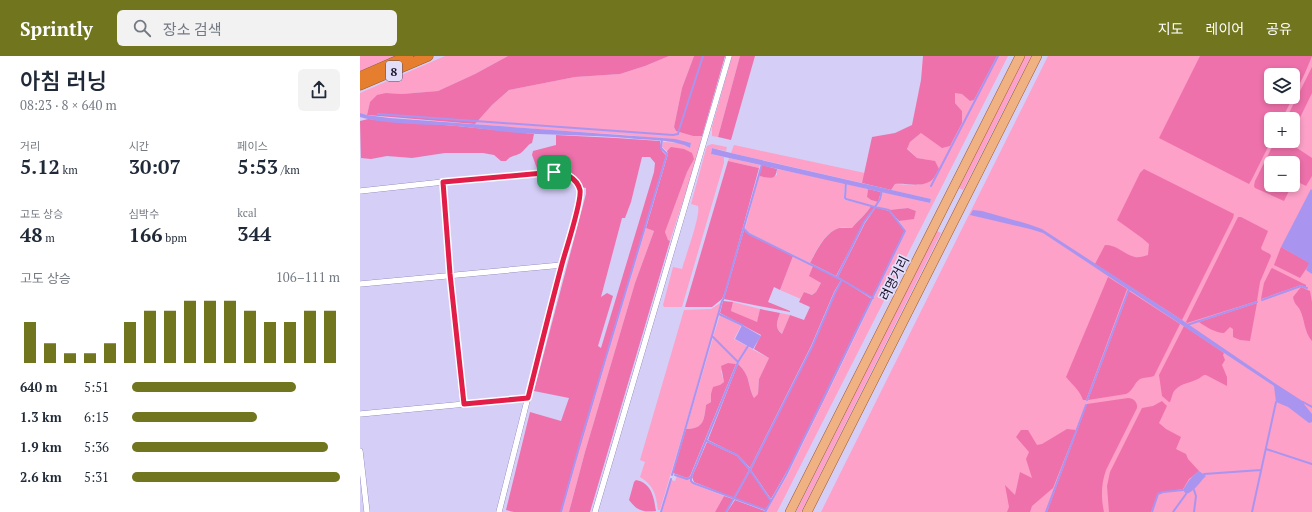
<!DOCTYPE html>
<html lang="ko">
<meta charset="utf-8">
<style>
body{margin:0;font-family:"PT Serif","Noto Sans KR",serif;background:#f2f2f3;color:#1f2937;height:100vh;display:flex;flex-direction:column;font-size:15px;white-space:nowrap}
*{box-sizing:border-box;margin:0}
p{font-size:13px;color:#747a83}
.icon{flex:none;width:22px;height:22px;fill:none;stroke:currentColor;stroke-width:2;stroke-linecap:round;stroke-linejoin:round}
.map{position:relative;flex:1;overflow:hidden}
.side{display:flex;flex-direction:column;background:#fff;width:360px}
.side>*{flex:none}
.controls{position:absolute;left:904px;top:12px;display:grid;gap:8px}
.controls a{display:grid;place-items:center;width:36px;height:36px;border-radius:6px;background:#fff;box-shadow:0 2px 6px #0003;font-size:20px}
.pin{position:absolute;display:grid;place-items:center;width:34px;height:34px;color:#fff;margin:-17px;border-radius:8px;box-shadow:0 2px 6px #0006}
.round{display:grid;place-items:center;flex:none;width:42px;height:42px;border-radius:6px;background:#f2f2f3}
.overview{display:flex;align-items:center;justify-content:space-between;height:68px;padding:0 20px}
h1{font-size:22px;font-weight:600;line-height:30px}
.figures{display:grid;grid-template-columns:repeat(3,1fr);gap:6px;height:68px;padding:4px 20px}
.figures div{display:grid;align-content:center}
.figures b{font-size:20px;font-weight:600}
.figures small{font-size:11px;font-weight:400}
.figures p{font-size:11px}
.chart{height:112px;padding:8px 20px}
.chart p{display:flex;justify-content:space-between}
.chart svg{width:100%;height:72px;margin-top:4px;stroke:#70751e;stroke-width:6}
ul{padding:0 20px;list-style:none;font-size:13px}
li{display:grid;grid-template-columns:64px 48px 1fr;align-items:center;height:30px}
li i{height:10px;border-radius:5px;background:#70751e}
header{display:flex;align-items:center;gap:24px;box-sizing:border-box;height:56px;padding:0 20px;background:#70751e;color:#fff}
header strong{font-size:19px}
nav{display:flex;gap:22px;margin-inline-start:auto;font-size:14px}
.search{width:280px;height:36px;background:#f2f2f3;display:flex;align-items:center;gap:10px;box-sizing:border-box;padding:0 14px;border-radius:6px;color:#747a83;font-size:15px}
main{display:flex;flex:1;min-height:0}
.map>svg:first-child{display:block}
.green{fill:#fda1c8;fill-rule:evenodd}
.forest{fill:#ee71ab;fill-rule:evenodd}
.water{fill:#a995f0}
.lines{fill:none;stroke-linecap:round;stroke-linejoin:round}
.stream{stroke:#a995f0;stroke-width:2}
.street-casing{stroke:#7668a6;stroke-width:6}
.primary-casing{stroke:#9e592e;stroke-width:10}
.highway-casing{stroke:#9e592e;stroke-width:11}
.street{stroke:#fff;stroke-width:5.5}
.primary{stroke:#f0b283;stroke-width:9}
.highway{stroke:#e67e30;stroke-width:10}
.route-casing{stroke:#fff;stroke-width:8}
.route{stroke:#e11d48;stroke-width:5}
.labels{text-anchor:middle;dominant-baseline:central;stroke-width:3.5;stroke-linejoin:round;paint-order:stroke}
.shield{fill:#e2ddf9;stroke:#555069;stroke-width:1}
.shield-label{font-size:12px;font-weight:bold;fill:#19132b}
.street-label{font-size:13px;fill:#19132b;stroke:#e2ddf9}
</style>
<header>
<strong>Sprintly</strong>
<div class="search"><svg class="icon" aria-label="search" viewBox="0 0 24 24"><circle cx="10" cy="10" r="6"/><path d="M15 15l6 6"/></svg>장소 검색</div>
<nav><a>지도</a><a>레이어</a><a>공유</a></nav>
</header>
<main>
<section class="side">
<div class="overview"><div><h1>아침 러닝</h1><p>08:23 · 8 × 640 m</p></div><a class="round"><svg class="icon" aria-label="share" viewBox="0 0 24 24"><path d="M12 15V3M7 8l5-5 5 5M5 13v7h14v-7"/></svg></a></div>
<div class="figures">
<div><p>거리</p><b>5.12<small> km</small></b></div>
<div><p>시간</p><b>30:07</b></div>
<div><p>페이스</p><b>5:53<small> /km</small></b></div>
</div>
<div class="figures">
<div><p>고도 상승</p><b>48<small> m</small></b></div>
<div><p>심박수</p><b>166<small> bpm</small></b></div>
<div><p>kcal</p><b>344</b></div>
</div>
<div class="chart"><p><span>고도 상승</span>106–111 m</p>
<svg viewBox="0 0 160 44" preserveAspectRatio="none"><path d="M5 44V19M15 44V32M25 44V38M35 44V38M45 44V32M55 44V19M65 44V12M75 44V12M85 44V6M95 44V6M105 44V6M115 44V12M125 44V19M135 44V19M145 44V12M155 44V12"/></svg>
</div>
<ul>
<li><b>640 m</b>5:51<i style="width:79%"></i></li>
<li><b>1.3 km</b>6:15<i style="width:60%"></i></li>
<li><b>1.9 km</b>5:36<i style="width:94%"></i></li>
<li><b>2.6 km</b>5:31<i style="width:100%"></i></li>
</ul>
</section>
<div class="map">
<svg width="952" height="456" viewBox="0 0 952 456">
<rect width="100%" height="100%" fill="#d5cef7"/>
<!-- green -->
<path class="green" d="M0 0H34L0 15Z
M85 0H148L115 18 78 35 42 38 26 37 10 46 7 59 0 57V37Z
M309 0H334L322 32 314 71 316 75 333 80H342L335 108 310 185 308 184 305 176 327 115 331 109 308 93 307 95 302 91 303 86 320 87 330 92 331 87 268 79 190 74 115 68 132 49 149 34 215 21 260 18 285 10Z
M372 0H380L358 81 352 80V71Z
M637 0H648L417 456H406L427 420 476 320 546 175 539 165 554 162 556 155 548 152 529 154 516 150 523 136 570 147 571 143 531 134 535 128C541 128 545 129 551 129 559 130 566 127 573 123L568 104 557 102 547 92 550 86 561 77 602 55 595 47V37H602L610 45 614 44Z
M665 0H671L603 134 599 132Z
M688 0H952V456H461ZM911 19H933V41H911ZM911 63H933V85H911ZM911 107H933V129H911Z
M352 88 367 91 366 95 352 92 351 98 364 101V107L322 251H304L303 249 313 211 322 213C325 202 341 159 338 150L331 148 346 93 347 90Z
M374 89 505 117 502 127 371 97Z
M369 102 400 109 399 112 368 105Z
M417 113 485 127 484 142 485 144 511 150C506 159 498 164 492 172 488 172 483 171 479 172 465 176 456 195 450 207L389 177 385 173 399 120 408 122 417 119Z
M487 128 508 133 507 141 511 144 518 146 515 150 486 143 485 142Z
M286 172 294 175 275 227 225 396 209 456H202L222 384Z
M577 175 581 177 441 456H436Z
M433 200 453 210 450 220 461 227 456 236 452 239 444 236 441 243 420 234Z
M362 246 300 454H298C296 438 294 430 280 421L285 406 280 404 324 254 351 253Z
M373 246 400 253 397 267 371 255Z
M420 257 430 259 422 278C414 271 417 267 420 257Z
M360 259 381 270 374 283 387 290 378 305 353 281Z
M353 282 377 306 376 308 368 307 361 315 364 326 351 338V346L346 349C344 364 344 373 326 373Z
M388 291 409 302 399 323 398 338 394 342C388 329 390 319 378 308Z
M317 420 327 423 330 422 331 425 333 428 364 440 355 456H302L311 424 315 425Z"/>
<!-- forest -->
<path class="forest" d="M148 0H309L285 10 260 18 215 21 149 34 132 49 115 68 7 59 10 46 17 39 26 37 42 38 78 35 115 18Z
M334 0H365L342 80H333L316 75 314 71 322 32Z
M380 0H395L371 84 358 81Z
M563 0H637L614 44 610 45 602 38 595 37V47L602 55V67L590 90 582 92 561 77 550 86 547 93 557 102 575 105 579 113C577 116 575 121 572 124 562 132 547 127 535 128L531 134 502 127 512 81 535 77 552 69 561 24Z
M840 0H952L945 17 922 63H911V85L892 123 889 128 799 82ZM911 19H933V41H911Z
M952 11V37L933 76V63H926Z
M8 63 97 70 174 78 172 87C167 89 166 93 162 96 156 101 152 98 146 105H141L134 99 123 97H85L52 102 27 100 11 103 1 102 0 65Z
M196 79 256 82 300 85 302 95 306 99 201 456H154L146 454 170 356 201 365 209 342 174 335 226 138V132L221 131C212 111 197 113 178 115L172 99 173 95 196 89ZM282 101H290L295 107 294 116 241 292 238 290 253 240 247 237 241 241 262 162H265L271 146Z
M915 85H929L928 86 952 102V120L946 130 936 125 933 128V107H911V129H932L924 145 895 132 894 130 895 125Z
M311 91 324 93 332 97 334 103 327 116 305 176 308 184 310 185 230 456H209L225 396 275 227 294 175 286 172 308 98 307 95Z
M368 105 399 112 366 233 362 243 352 251H325Z
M402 109 417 113C416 125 409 122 399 120Z
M784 113 874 158 873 162 822 264 735 208 745 189C758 189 763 198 775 201 779 202 784 200 788 199L789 188 782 182 757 164 780 117Z
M508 133 521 136 518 146 511 144 507 141Z
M511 150 515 151 504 166 476 220 450 207C456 196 465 176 479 172 483 172 488 172 492 172 498 164 506 159 511 150Z
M516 151 529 155 545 174 512 242 478 221 505 167Z
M548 152 556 155 554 163 539 165 529 154Z
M878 161H881L908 175 901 192 902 194 910 198 911 200 900 226 897 245 827 267 826 266Z
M384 174 388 178 433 200 420 234 414 231 408 246 430 255V256L364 243Z
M921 191 950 207 940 222 914 209Z
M453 210 481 224 474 236 451 290 390 412 378 399 348 384 378 308C391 320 387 328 394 342L398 338 399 323 409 302 394 293 401 279 360 257 363 245 373 246 371 255 397 266 400 253 420 257C417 266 414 272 422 278L430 259 444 264 450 251 439 246 444 236 452 239 456 236 461 227 449 220Z
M912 212 946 229V231L941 229 901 243 904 227 911 213Z
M748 221 767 233 726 344H723C719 333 713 330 706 321Z
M482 224 512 243C480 310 449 379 411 443L391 414 452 291 475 237Z
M941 231 950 235 952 246V285C944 276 945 264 940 254 937 248 935 250 933 241Z
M769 235 820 268 794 320C789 322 784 321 780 323 774 327 773 335 766 338L728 344Z
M897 247 890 285 880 284 873 281V273L870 271 864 277C856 277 846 271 839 266Z
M824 270 864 297 863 299 865 304 862 309 867 321V330L846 319C842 319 842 321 838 323 830 327 821 327 815 334 812 337 812 342 810 346H809L802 340 799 319Z
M368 307 376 308 330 420 327 422 313 417 326 373C344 373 344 364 346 349L351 346V338L353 331 360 329 364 326 361 310Z
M768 342C773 342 778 346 777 352L746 414C741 428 741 442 744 456H687L727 348Z
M802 345 807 350 799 367 806 373 821 381 816 393 826 398 828 403 839 415 829 423 823 433 803 436 798 438 791 456H749L747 430 750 416 782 352 793 350Z
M707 373 716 374 693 432 672 450 670 456H647L649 451 645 429 655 439 660 416 672 422 666 403 669 396 656 381 661 374H668L677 389 682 388Z
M347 386 377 400 389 414 374 442 334 426 332 421Z
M390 415 411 445 405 454 375 442Z
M276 424C292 427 294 442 296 455 281 456 278 455 269 444L274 426Z
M364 440 373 443 366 456H355Z
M375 444 405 455 404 456H367Z"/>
<!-- water -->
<path class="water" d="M0 57 7 59 30 62 315 83 331 87 330 92C316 83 284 84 267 82 231 79 194 79 158 77 137 75 117 72 97 70 67 68 28 69 0 61Z
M352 92 371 97 571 143 570 147 351 98Z
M951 133 952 134V218L946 214 949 207 921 191Z
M613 154 622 155 668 168 682 173 822 264 916 328 944 346V348L952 358V366L949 367 928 351 916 346 914 330 683 177 670 173 610 159Z
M382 269 401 280 393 293 375 283Z
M839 415 846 420 845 421C839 427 834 436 826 438L823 434C827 427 832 419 839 415Z"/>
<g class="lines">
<!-- stream -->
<path class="stream" d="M18 58 313 79 318 78 319 74 343 0
M571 130 638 0
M384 173 389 178 482 224 513 242
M477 221 504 166 515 151 486 143 485 142 486 126
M363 244 402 108
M902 244 941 230 947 232
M359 258 382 269
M827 269 897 246
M378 306 388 290
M727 344 769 233
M943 346 952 351
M347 385 377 399 390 414 411 445
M906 393 952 408
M844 418 901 414
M312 419 362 245
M315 419 327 423 331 421 378 306 353 281
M331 421V425L333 427 406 454
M834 434 836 440 834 456
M201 456 221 384 307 98 301 92 302 83
M301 456 311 423
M366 456 390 414 452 291 475 237 482 224
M405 456 426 419 545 175 529 154 515 151 520 143 522 134
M686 456 726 349
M792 456 798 438 803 436 823 434
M813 456 826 438
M892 456 916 346"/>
<!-- street casing -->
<g class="street-casing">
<path id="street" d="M83 126 90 218 103 348
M0 135 83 126 194 116C204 116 216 122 219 133 223 146 205 195 201 210 180 292 160 374 139 456
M0 228 202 209
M0 358 168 342
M0 395 7 456
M235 456 369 0"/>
</g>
<!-- primary casing -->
<g class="primary-casing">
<path id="primary" d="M430 456 660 0
M447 456 677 0"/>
</g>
<!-- highway casing -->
<g class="highway-casing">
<path id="highway" d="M0 21 48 0
M0 29 68 0"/>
</g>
<!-- street -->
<use href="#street" class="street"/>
<!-- primary -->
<use href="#primary" class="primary"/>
<!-- highway -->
<use href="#highway" class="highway"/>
</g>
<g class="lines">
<!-- route casing -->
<g class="route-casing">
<path id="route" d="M194 116C204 116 217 122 220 134 222 146 206 193 202 208 190 253 179 298 168 342L104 348 90 218 83 126Z"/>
</g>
<!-- route -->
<use href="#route" class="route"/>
</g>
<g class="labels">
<!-- shield labels -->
<rect class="shield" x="26" y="5" width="16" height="20" rx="3"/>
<g class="shield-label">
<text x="34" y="15">8</text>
</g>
<!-- street labels -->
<g class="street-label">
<text transform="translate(534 222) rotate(-63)">려명거리</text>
</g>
</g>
</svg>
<div class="controls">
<a><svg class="icon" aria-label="layers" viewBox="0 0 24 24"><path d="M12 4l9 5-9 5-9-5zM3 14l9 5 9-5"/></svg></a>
<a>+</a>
<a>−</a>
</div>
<div class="pin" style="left:194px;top:116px;background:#1e9e55"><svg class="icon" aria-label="arrive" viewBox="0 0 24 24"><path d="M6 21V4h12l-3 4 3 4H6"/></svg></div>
</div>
</main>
